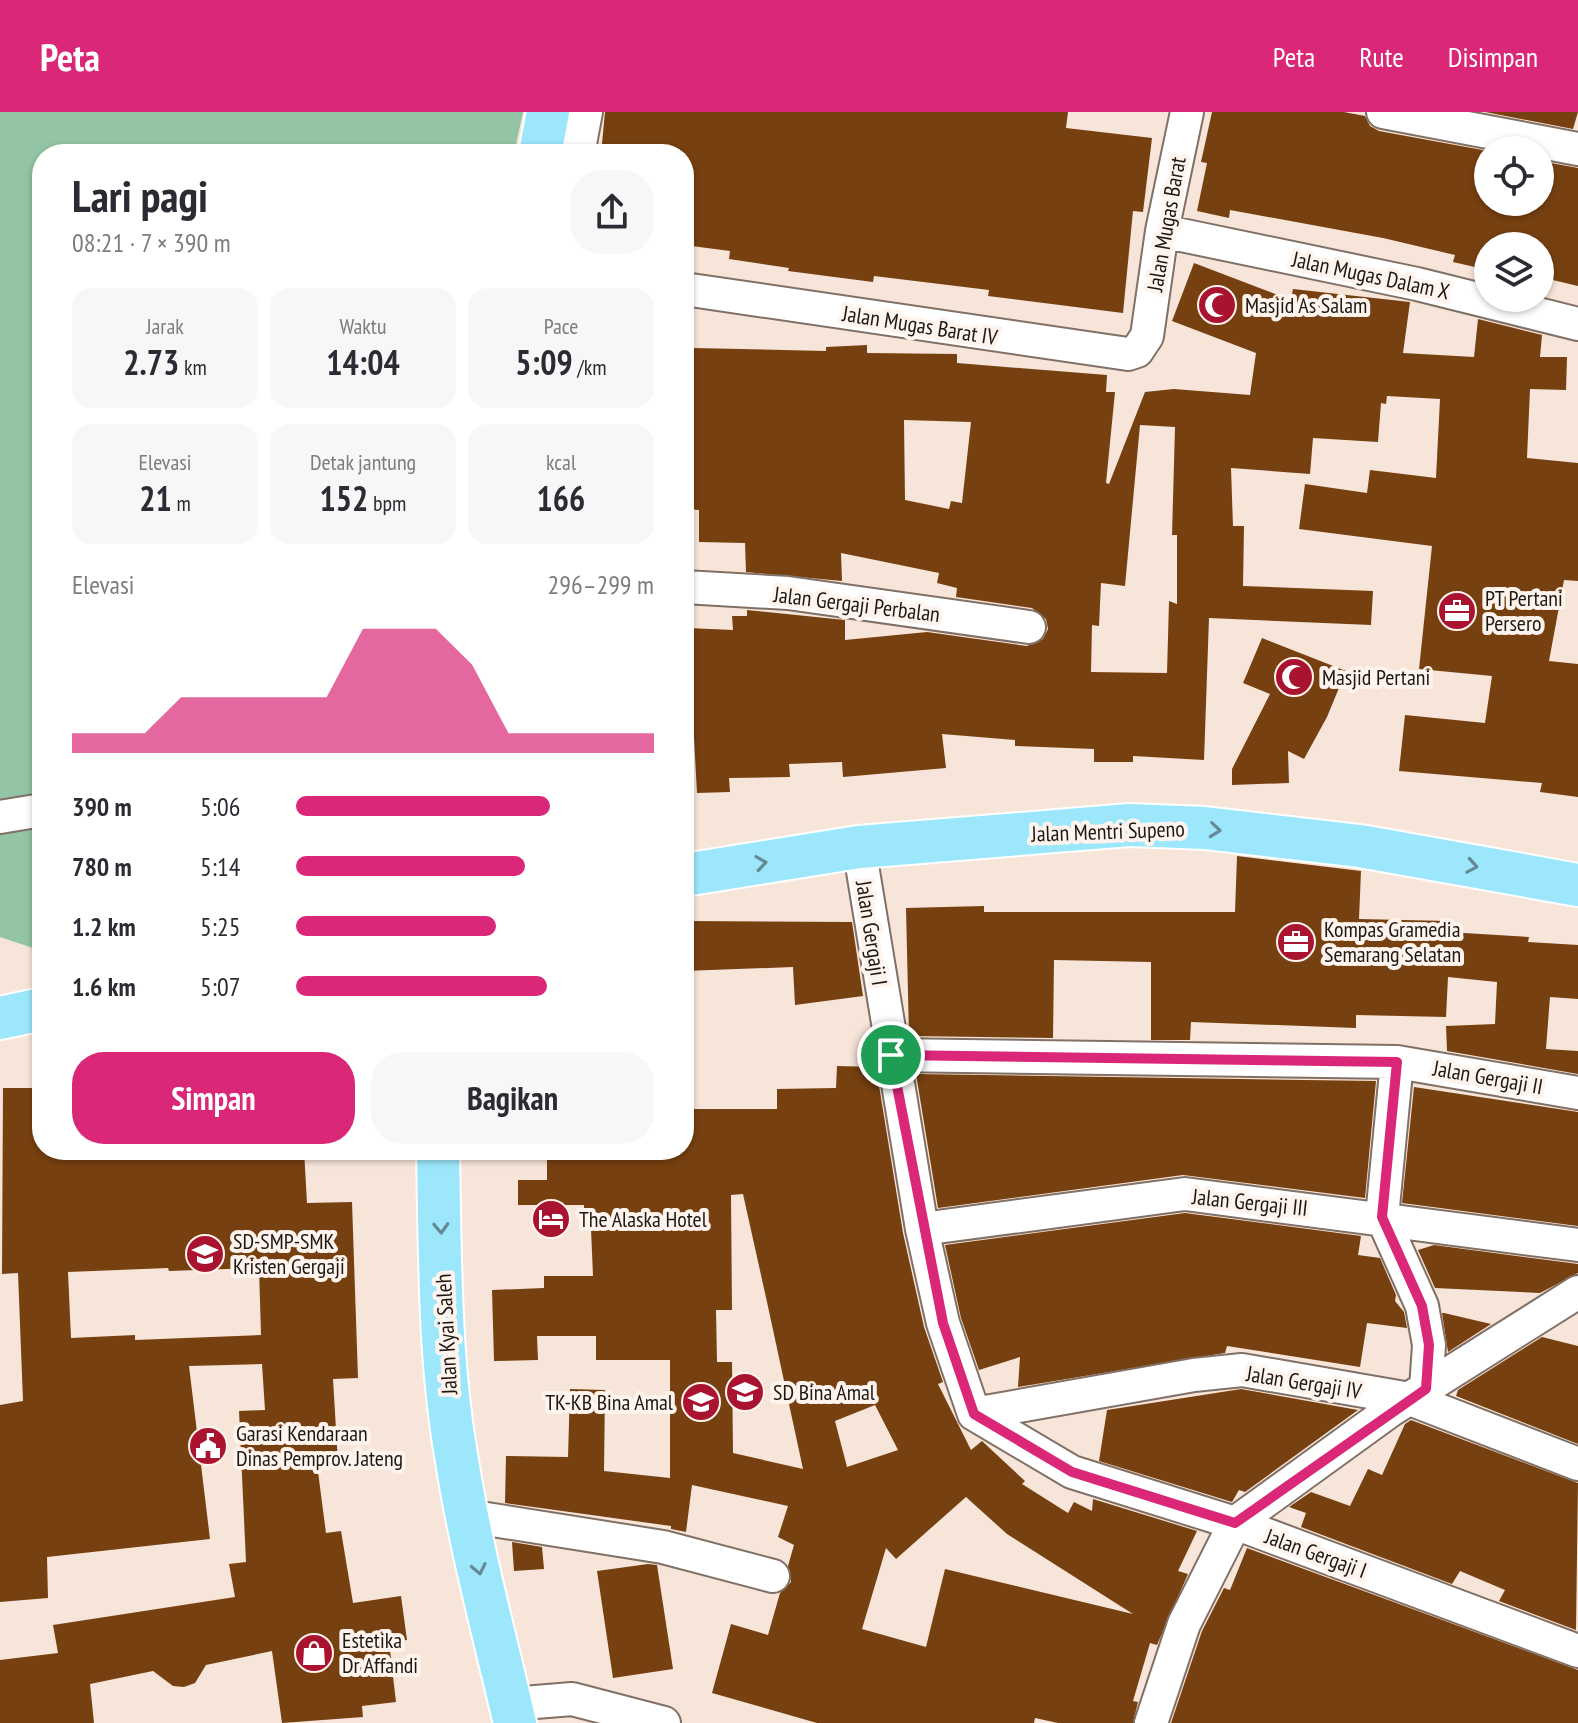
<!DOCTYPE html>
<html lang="id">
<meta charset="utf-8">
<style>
body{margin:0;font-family:"PT Sans Narrow",sans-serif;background:#f7f7f7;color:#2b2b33;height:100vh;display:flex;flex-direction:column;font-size:30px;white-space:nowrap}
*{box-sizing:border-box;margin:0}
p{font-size:26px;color:#7c7c81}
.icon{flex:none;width:44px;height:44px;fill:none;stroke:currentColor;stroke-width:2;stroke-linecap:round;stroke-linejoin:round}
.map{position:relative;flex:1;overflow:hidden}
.details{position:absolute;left:32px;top:32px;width:662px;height:1016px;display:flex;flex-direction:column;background:#fff;border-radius:32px;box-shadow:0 2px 6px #0004}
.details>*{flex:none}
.controls{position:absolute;left:1474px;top:24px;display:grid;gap:16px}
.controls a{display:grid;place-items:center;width:80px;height:80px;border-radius:50%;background:#fff;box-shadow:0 2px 6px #0004;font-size:40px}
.pin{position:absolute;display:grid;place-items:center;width:68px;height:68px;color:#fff;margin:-34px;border:4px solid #fff;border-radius:50%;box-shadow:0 2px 8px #0007}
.round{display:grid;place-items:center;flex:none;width:84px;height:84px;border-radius:32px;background:#f7f7f7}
.headline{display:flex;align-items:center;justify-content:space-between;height:136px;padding:0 40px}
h1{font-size:44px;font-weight:700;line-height:60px}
.metrics{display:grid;grid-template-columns:repeat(3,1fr);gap:12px;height:136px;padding:8px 40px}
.metrics div{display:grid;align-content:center;border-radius:20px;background:#f7f7f7;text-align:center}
.metrics b{font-size:34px;font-weight:700}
.metrics small{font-size:22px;font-weight:400}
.metrics p{font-size:22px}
.chart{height:224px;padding:16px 40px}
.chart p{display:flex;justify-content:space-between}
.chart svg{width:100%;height:144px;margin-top:8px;fill:#db2777;opacity:.7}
.cta{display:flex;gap:16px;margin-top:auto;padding:16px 40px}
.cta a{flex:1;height:92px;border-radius:32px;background:#db2777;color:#fff;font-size:32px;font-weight:700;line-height:92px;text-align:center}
.cta a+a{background:#f7f7f7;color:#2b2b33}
ul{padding:0 40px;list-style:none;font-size:26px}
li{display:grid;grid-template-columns:128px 96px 1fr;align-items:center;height:60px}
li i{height:20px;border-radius:10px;background:#db2777}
header{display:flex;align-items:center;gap:48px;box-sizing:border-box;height:112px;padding:0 40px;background:#db2777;color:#fff}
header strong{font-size:38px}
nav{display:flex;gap:44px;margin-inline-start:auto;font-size:28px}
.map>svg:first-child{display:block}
.green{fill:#93c5a4}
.building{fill:#774010;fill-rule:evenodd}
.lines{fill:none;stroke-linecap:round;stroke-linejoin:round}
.minor-casing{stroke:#807065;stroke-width:36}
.major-casing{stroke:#fff;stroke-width:46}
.minor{stroke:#fff;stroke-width:32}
.major{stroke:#9de7fd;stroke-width:42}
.oneway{stroke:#648a94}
.route-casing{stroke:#fff;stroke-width:16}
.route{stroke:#db2777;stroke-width:10}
.labels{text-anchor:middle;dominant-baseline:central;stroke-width:8;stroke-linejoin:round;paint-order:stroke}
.street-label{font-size:22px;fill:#1e1813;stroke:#fff4ed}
.poi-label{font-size:22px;fill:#1e1813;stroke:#fff4ed;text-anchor:start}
</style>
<header>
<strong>Peta</strong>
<nav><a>Peta</a><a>Rute</a><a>Disimpan</a></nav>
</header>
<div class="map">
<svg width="1578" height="1611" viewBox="0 0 1578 1611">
<rect width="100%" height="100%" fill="#f7e5d9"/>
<!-- green -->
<path class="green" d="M0 0H523L514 42H42V839L0 825Z"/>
<!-- building -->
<path class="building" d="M605 0H1068L1066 16 1152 26 1143 100 1133 99 1123 201 988 184 989 178 874 164 873 170 788 159 789 156 729 147 730 139 684 133V42H601Z
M1212 0H1344L1365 4 1370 14 1379 19 1488 39V90H1540V49L1578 56V174L1540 165V134H1488V158L1453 150 1455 143 1383 126 1230 98 1229 106 1197 99 1207 51 1201 50Z
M1485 0H1578L1573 17Z
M1194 151 1291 188 1293 177 1410 190 1403 241 1474 245 1478 207 1542 223 1540 245H1567L1566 278 1530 277 1527 346 1578 351V469L1564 468 1549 549 1578 552V685L1540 680 1542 671 1399 659 1405 603 1485 611 1492 564 1419 557 1432 434 1299 417 1305 372 1367 381 1370 358 1436 366 1440 287 1387 284 1386 292 1381 291 1378 330 1313 326 1310 362 1231 356 1233 414H1244L1243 474 1373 479 1371 513 1209 506 1204 648 1133 644V650H1094V637L1015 634V628L942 622 946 656 843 665 842 650 789 652 790 665 729 666 730 680 697 681 692 588 687 587 688 516 733 518 732 504H747V498L845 508V528L927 520 1027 534 1043 527 1048 517 1046 507 1032 496 956 485 957 476 937 471 939 461 841 441 842 469 746 460 745 431 699 430V398L684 397V313L694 314 693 236 826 239V235L867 233V241L957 242V251L1107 263 1106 280H1115L1106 371 1109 372 1145 280 1174 277 1250 283 1256 241 1172 209ZM904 308 971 310 962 391 951 389 949 397 905 388ZM1140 313 1175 315 1172 423H1177V492L1169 489 1167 561 1091 560 1092 513 1099 514 1101 471 1125 474Z
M1262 526 1346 559 1327 605 1304 647 1288 639 1289 671 1232 673V657L1270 582 1243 571Z
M1237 744 1361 759 1359 807 1448 809V820L1529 825 1528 830 1578 833V887L1550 885 1546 937 1578 939V962L1447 939 1446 914 1495 912 1497 870 1448 865 1446 905 1356 903V916L1191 910 1190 928H1151V850L1054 848 1053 926 909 924 906 796 984 794V800H1235Z
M684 809 852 810 863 884 795 893 793 855 684 859Z
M837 954 876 955 903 1121 924 1215 943 1270 938 1272 971 1338 982 1329 1025 1369 1022 1372 1068 1401 1074 1390 1092 1399 1093 1387 1197 1419 1178 1459 1188 1462 1157 1533 1150 1531 1133 1589 1138 1590 1133 1611H1058L1035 1606 1034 1611H817L712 1581 731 1512 768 1523 780 1481 791 1470 788 1454 794 1433 778 1425 788 1394 692 1373 686 1420 671 1417V1414L505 1391 506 1344 568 1345 570 1277 605 1278 604 1359 670 1366V1248H596V1224H537L538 1248 494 1249 492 1178 544 1176V1164H593L591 1117H584V1093H518V1068H547V1038H684V997H777V977L836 976ZM743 1082 767 1190 803 1357 733 1341 732 1250H717L716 1198H732L731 1083ZM875 1293 898 1338 847 1355 835 1309ZM966 1385 1007 1422 1133 1502 945 1457 926 1535 862 1517 886 1436 896 1447Z
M916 962 1376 969 1365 1086 1183 1063 938 1096Z
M1414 975 1578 1000V1114L1402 1091Z
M3 976H42V1038H304L307 1091 352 1090 358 1266 333 1267 338 1351 317 1352 326 1421 341 1419 353 1491 401 1484 407 1528 389 1530 396 1590 362 1594 363 1605 282 1611 272 1539 206 1553 195 1571 184 1575 173 1574 153 1559 90 1572 94 1611H0V1548L58 1541 53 1513 235 1485 229 1452 246 1450 239 1299 265 1298 262 1252 189 1254 210 1427 47 1445 48 1486 0 1490V1293L23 1289 18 1161 2 1162ZM168 1156 169 1159 259 1156 261 1223 135 1228V1223L71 1226 68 1160Z
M1185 1101 1361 1124 1358 1143 1380 1146 1396 1183 1395 1189 1404 1200 1407 1216 1367 1211 1360 1255 1227 1234 1225 1241 1018 1275 1020 1245 979 1258 961 1206 945 1133Z
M1434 1133 1578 1152V1161L1540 1181 1435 1176 1418 1138Z
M1442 1201H1444L1491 1212 1448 1240Z
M1542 1225 1578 1234V1332L1456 1284 1458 1278Z
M1241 1277 1358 1298 1245 1380 1239 1378 1232 1390 1099 1349 1107 1298Z
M1411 1308 1578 1371 1576 1518 1499 1489 1505 1478 1460 1459 1452 1472 1301 1415 1306 1401 1289 1395 1311 1380 1350 1394 1368 1357 1382 1363 1405 1312Z
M512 1430 542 1435 544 1457 514 1459Z
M1247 1436 1578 1558V1611H1171L1202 1519 1224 1476 1230 1478Z
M648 1452 657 1453 673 1557 613 1566 597 1459Z"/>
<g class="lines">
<!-- minor casing -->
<g class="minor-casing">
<path id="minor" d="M1383 0 1578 37
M578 42 586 0
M1162 119 1417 172 1578 212
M684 177 1128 242 1137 239 1147 224 1162 119 1187 0
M684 475 788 481 1029 515
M0 705 42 698
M859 735 922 1117 943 1211 974 1302 1072 1360 1235 1411 1578 1539
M891 943 1397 950 1578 981
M1397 950 1382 1105 1422 1194 1429 1233 1426 1277
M922 1117 1185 1082 1578 1133
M974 1302 1194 1263 1242 1258 1410 1287 1578 1352
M468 1404 663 1435 773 1464
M511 1592 572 1587 664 1611
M1151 1611 1184 1512 1235 1411 1391 1298 1578 1180"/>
</g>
<!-- major casing -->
<g class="major-casing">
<path id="major" d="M540 42 548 0
M684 763 859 735 1130 713 1205 716 1360 734 1578 773
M0 906 42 897
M438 1038C440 1138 439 1244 456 1343 470 1433 494 1522 515 1611"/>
</g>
<!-- minor -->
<use href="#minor" class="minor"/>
<!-- major -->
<use href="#major" class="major"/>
</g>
<!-- one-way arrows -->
<defs><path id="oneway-chevron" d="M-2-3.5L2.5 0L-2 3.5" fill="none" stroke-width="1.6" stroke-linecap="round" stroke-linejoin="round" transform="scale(2)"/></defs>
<g class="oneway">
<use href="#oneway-chevron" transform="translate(1215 718) rotate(6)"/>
<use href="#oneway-chevron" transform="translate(761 751) rotate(-9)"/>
<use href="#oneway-chevron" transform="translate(1472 754) rotate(10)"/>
<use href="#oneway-chevron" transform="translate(441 1116) rotate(88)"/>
<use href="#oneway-chevron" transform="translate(479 1457) rotate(78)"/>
</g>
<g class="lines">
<!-- route casing -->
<g class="route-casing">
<path id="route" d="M891 943 1397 950 1382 1105 1422 1194 1429 1233 1426 1277 1235 1411 1072 1360 974 1302 943 1211Z"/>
</g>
<!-- route -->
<use href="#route" class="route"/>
</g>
<!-- icons -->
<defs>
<g id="mosque-disc" transform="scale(2)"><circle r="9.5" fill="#aa1330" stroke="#fff4ed"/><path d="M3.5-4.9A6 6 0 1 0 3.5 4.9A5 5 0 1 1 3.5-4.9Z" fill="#fff"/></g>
<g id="office-disc" transform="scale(2)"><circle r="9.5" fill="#aa1330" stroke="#fff4ed"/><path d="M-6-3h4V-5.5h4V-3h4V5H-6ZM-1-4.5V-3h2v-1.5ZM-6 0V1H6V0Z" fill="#fff"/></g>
<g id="hotel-disc" transform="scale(2)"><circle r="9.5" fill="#aa1330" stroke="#fff4ed"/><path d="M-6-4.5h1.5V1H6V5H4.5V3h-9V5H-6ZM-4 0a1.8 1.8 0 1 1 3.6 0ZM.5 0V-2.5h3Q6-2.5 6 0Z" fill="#fff"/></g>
<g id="school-disc" transform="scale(2)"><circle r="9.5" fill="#aa1330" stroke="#fff4ed"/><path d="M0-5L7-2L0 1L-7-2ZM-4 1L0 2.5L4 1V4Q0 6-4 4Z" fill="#fff"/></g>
<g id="civic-disc" transform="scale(2)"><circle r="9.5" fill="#aa1330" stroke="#fff4ed"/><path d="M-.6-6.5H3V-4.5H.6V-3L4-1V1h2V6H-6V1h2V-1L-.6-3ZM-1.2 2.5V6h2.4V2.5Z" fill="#fff"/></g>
<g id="shop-disc" transform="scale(2)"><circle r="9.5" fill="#aa1330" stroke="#fff4ed"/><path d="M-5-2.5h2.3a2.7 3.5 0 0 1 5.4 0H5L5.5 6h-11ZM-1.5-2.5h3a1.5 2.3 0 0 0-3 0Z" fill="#fff"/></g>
</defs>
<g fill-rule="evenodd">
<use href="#mosque-disc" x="1217" y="193"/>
<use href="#office-disc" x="1457" y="499"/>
<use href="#mosque-disc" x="1294" y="565"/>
<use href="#office-disc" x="1296" y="830"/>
<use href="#hotel-disc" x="551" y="1107"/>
<use href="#school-disc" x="205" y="1142"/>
<use href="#school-disc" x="745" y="1280"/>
<use href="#school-disc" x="701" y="1290"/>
<use href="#civic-disc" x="208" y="1334"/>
<use href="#shop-disc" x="314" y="1541"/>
</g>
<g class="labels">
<!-- street labels -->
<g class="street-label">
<text transform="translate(1166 112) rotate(-80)">Jalan Mugas Barat</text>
<text transform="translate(1371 163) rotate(12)">Jalan Mugas Dalam X</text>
<text transform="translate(920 213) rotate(9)">Jalan Mugas Barat IV</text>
<text transform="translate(857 492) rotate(7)">Jalan Gergaji Perbalan</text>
<text transform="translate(1108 719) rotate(-2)">Jalan Mentri Supeno</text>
<text transform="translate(872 821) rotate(81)">Jalan Gergaji I</text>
<text transform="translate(1488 965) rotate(10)">Jalan Gergaji II</text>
<text transform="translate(1250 1090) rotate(6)">Jalan Gergaji III</text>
<text transform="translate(446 1222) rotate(-93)">Jalan Kyai Saleh</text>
<text transform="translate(1304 1270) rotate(9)">Jalan Gergaji IV</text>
<text transform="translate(1316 1441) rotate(20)">Jalan Gergaji I</text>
</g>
<!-- poi labels -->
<g class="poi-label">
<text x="1245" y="193">Masjid As Salam</text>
<text x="1485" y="486">PT Pertani<tspan x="1485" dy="25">Persero</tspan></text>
<text x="1322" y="565">Masjid Pertani</text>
<text x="1324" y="817">Kompas Gramedia<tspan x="1324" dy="25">Semarang Selatan</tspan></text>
<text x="579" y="1107">The Alaska Hotel</text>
<text x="233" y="1129">SD-SMP-SMK<tspan x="233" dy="25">Kristen Gergaji</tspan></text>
<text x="773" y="1280">SD Bina Amal</text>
<text x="673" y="1290" text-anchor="end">TK-KB Bina Amal</text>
<text x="236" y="1321">Garasi Kendaraan<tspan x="236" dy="25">Dinas Pemprov. Jateng</tspan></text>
<text x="342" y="1528">Estetika<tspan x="342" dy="25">Dr Affandi</tspan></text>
</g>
</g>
</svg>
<div class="controls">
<a><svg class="icon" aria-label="locate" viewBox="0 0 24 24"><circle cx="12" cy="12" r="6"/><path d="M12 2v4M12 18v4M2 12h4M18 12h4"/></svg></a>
<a><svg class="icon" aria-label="layers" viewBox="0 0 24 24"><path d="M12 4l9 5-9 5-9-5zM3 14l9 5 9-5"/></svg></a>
</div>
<div class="pin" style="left:891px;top:943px;background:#1e9e55"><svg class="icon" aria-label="arrive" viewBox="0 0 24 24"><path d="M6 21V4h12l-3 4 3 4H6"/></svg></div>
<section class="details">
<div class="headline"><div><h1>Lari pagi</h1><p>08:21 · 7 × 390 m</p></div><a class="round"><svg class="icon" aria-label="share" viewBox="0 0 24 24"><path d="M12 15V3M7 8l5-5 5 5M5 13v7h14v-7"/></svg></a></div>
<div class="metrics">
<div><p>Jarak</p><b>2.73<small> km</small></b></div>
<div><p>Waktu</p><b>14:04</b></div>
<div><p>Pace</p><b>5:09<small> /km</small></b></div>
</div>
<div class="metrics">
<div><p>Elevasi</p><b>21<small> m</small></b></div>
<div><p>Detak jantung</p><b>152<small> bpm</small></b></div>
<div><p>kcal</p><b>166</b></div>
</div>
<div class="chart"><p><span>Elevasi</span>296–299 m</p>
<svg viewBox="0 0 160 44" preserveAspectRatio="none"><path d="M0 44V38L10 38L20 38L30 27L40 27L50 27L60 27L70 27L80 6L90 6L100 6L110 17L120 38L130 38L140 38L150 38L160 38V44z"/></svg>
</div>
<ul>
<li><b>390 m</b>5:06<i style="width:71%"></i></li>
<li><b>780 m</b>5:14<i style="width:64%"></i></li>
<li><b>1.2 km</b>5:25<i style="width:56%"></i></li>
<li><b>1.6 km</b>5:07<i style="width:70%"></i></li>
</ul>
<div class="cta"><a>Simpan</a><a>Bagikan</a></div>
</section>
</div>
